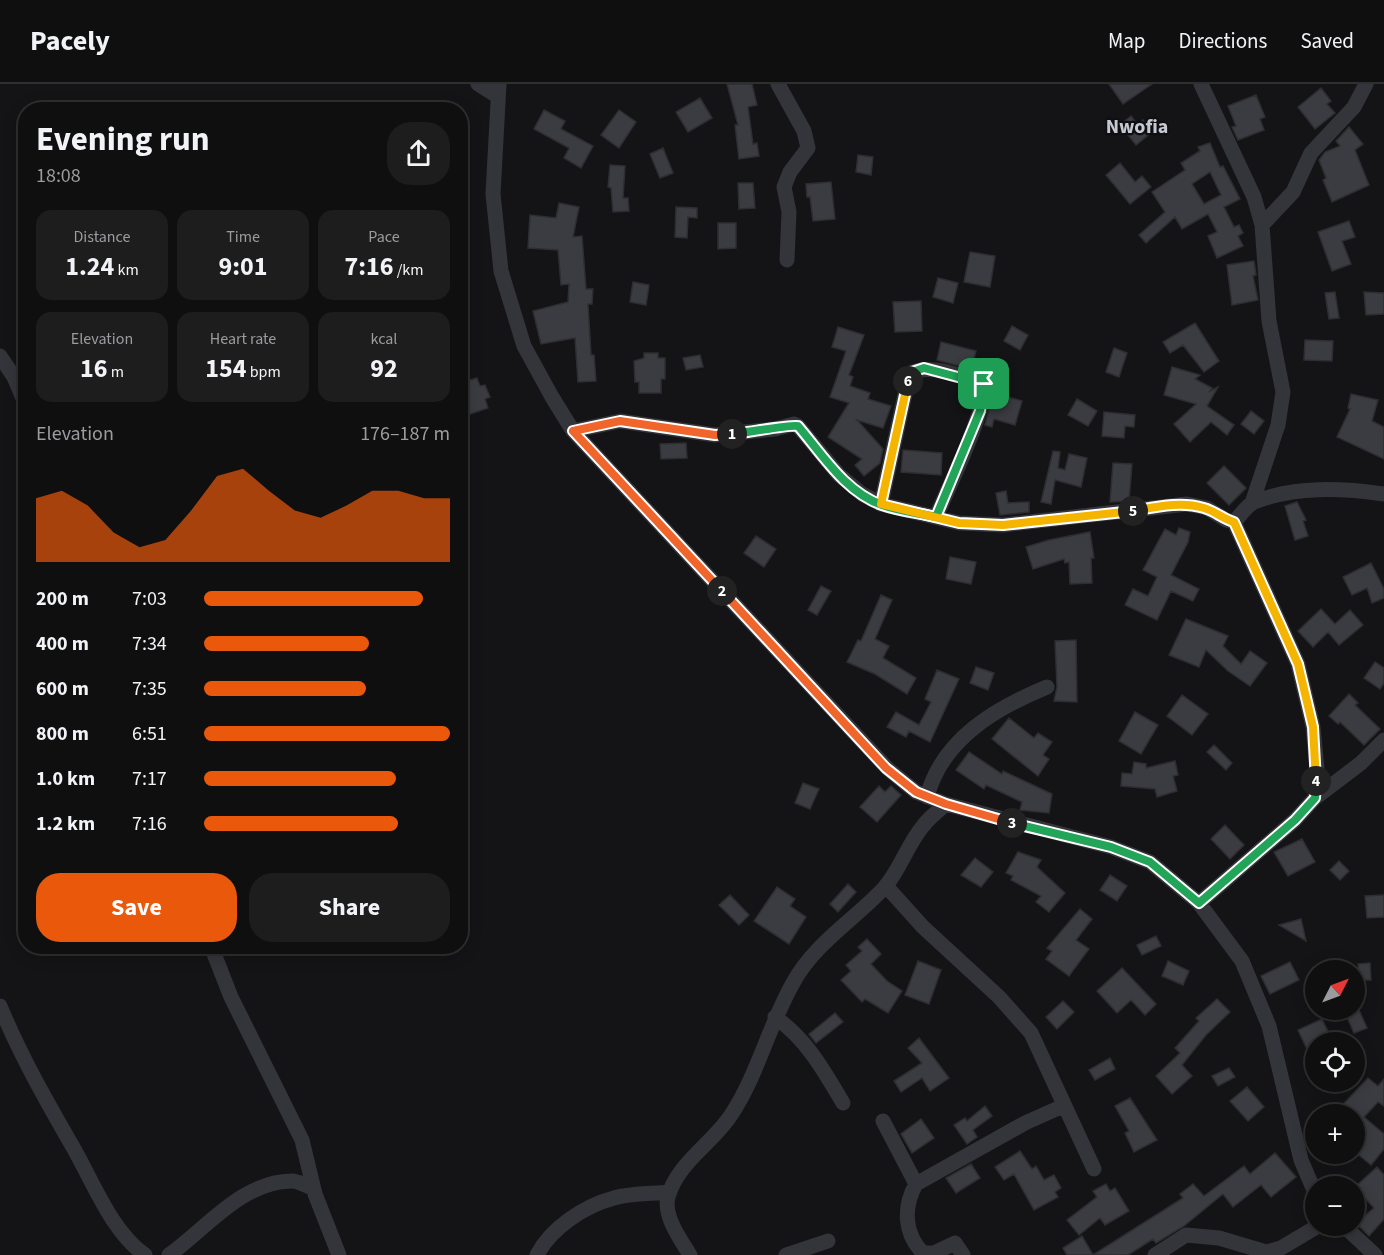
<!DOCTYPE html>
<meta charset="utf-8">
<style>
body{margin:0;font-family:"Source Sans 3",sans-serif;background:#1d1d1e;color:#f1f3f6;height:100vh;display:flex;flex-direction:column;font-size:22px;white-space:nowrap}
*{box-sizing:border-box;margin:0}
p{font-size:20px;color:#9b9c9f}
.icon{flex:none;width:33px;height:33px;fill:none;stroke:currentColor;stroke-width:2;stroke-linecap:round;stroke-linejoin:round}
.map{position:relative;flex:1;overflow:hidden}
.details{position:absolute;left:18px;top:18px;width:450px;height:852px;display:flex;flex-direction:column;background:#0f0f10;border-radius:24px;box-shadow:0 3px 15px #0003,0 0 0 2px #2f2f30}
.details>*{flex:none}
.needle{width:39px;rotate:48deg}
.buttons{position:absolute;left:1305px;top:876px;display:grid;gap:12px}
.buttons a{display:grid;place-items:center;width:60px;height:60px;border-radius:50%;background:#0f0f10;box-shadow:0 3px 15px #0003,0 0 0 2px #2f2f30;font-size:30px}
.pin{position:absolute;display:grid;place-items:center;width:51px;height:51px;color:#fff;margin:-26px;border-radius:12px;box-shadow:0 3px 9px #0006}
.km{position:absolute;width:30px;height:30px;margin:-15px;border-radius:50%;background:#222;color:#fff;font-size:16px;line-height:30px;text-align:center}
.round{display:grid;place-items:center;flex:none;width:63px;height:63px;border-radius:24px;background:#1d1d1e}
.summary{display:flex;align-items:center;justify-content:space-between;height:102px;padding:0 18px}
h1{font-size:33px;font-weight:700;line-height:45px}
.stats{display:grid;grid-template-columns:repeat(3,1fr);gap:9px;height:102px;padding:6px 18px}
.stats div{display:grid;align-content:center;border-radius:15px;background:#1d1d1e;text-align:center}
.stats b{font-size:26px;font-weight:700}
.stats small{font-size:16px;font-weight:400}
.stats p{font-size:16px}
.chart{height:168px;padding:12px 18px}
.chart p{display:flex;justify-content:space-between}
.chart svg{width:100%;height:108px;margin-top:6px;fill:#ea580c;opacity:.7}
.cta{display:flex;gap:12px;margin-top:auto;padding:12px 18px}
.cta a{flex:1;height:69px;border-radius:24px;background:#ea580c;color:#fff;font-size:24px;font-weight:700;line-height:69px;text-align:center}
.cta a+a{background:#1d1d1e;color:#f1f3f6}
ul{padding:0 18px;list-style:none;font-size:20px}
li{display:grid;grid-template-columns:96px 72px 1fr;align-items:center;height:45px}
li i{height:15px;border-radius:8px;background:#ea580c}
header{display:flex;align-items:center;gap:36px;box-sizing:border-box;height:84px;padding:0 30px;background:#0f0f10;border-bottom:2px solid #2f2f30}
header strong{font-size:28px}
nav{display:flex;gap:33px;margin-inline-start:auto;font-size:21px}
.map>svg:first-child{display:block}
.building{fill:#3b3c41;stroke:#2e2e32;stroke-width:1.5;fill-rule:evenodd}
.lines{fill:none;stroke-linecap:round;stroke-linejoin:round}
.minor{stroke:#34353b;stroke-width:15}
.split-1-casing{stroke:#fff;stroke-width:12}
.split-2-casing{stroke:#fff;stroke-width:12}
.split-3-casing{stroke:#fff;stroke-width:12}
.split-4-casing{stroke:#fff;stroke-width:12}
.split-5-casing{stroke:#fff;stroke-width:12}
.split-6-casing{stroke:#fff;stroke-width:12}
.split-7-casing{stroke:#fff;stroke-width:12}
.split-1{stroke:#22a559;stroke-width:8}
.split-2{stroke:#f0652b;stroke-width:8}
.split-3{stroke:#f0652b;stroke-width:8}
.split-4{stroke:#22a559;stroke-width:8}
.split-5{stroke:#f5b400;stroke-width:8}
.split-6{stroke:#f5b400;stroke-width:8}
.split-7{stroke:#22a559;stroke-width:8}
.labels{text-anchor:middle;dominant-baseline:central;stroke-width:4.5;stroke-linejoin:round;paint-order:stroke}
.quarter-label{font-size:20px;font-weight:bold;fill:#c6c8d3;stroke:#0f0f11}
</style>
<header>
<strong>Pacely</strong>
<nav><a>Map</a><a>Directions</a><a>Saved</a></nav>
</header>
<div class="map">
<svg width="1384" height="1171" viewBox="0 0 1384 1171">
<rect width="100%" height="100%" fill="#141416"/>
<!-- building -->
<path class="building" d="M727 0H752L757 21 748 23 753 60 757 59 759 72 739 75 735 41H738Z
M1109 0H1152L1123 20Z
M1321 4 1331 17 1327 20 1335 29 1315 45 1298 23Z
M1256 11 1265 33 1260 35 1264 46 1238 56 1232 43 1236 42 1228 22Z
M700 14 712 34 688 48 676 28Z
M544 26 565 37 561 45 593 62 581 84 564 74 569 64 534 45Z
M619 26 636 38 619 64 601 51Z
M1131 32 1138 41 1143 36 1152 48 1136 61 1120 41Z
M1349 43 1363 60 1355 66 1369 101 1332 118 1323 96 1326 94 1319 76 1325 68 1340 62 1336 57Z
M1210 59 1220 83 1223 82 1240 115 1224 123 1234 143 1239 141 1243 149 1238 152 1243 162 1217 174 1208 152 1217 148 1208 130 1182 145 1175 133 1146 159 1139 151 1165 128 1152 108 1185 86 1181 79 1200 67 1198 63ZM1210 88 1221 111 1204 120 1192 100Z
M663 64 673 89 660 94 650 70Z
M858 71 873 73 871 91 856 88Z
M1120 79 1135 98 1142 92 1151 103 1130 120 1106 91Z
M610 81 625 82 623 114H628L629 127 613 128 611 104 608 103Z
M831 98 835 135 813 137 810 113H807L806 100Z
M738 99H753L755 124 739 125Z
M559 119 579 123 573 153 582 152 586 205H593L592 220H588L591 271H594L596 297 578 298 575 254 541 260 533 227 568 218 569 200 561 201 558 166 528 164 530 131 556 134Z
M676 123 697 124V134L688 133 687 154 675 153Z
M1349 137 1355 153 1342 157 1351 180 1332 187 1318 148Z
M718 139H736V164L718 165Z
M970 168 995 172 990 203 964 198Z
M1254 177 1256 191 1253 192 1258 216 1232 221 1227 181Z
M938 194 958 199 953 219 933 213Z
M633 198 649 201 646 221 630 218Z
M1335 208 1339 234 1329 235 1325 209Z
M1364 208 1384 209V230L1366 231Z
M921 217 922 247 895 248 893 218Z
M1195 239 1219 277 1204 288 1183 261 1170 269 1163 258Z
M1012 242 1028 251 1020 266 1004 257Z
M838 243 864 251 849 291 853 293 850 302 870 309 868 315 891 322 883 344 857 336 883 365 880 379 864 392 855 381 862 375 828 353 849 319 830 313 846 267 832 263Z
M1305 256 1333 257 1332 277 1304 276Z
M941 258 976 267 971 285 937 276Z
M1114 264 1127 269 1119 293 1106 288Z
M644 269H658V274H665V295H661V309H639V298H635L634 277 644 274Z
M700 271 703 283 686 286 683 274Z
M1172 283 1200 291 1195 295 1212 304 1210 307 1218 303 1207 322 1234 341 1227 351 1211 338 1190 358 1174 340 1196 320 1164 311Z
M477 294 480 302 485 301 490 313 485 315 488 324 467 331 460 314V299Z
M993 309 1022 317 1015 341 994 335 992 343 985 341Z
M1351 310 1378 316 1372 337 1384 343V375L1337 353 1350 325 1348 324Z
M1077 315 1097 327 1088 342 1068 331Z
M1251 327 1264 337 1254 350 1241 340Z
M1104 328 1135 331 1134 343 1125 342 1124 354 1102 352Z
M686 359 687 374 661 375 660 360Z
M903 366 942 369 941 391 901 388Z
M1053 367 1060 368 1058 384 1065 386 1069 370 1087 374 1081 403 1055 396 1051 420 1041 418Z
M1113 379 1132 380 1129 417 1110 418Z
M1224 382 1246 404 1229 421 1207 399Z
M1006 407 1008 419 1029 418V428L1000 431 996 409Z
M1297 418 1306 436 1303 437 1308 452 1295 456 1285 422Z
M1179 444 1190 448 1188 458 1171 491 1199 505 1193 517 1171 507 1157 536 1125 521 1133 505 1148 512 1157 493 1143 486 1165 445 1176 451Z
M1090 448 1094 474H1091L1092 499 1070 500 1069 478 1065 479 1064 475 1033 485 1026 463 1049 456Z
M756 452 776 465 764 483 744 469Z
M950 473 976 478 971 500 946 495Z
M1371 479 1384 505V514L1372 519 1367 504 1352 511 1343 493Z
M821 502 831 507 817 531 808 526Z
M881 511 892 516 875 555 889 562 883 574 916 594 907 610 875 590 847 578 858 556 861 557Z
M1321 525 1335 540 1350 526 1363 541 1339 561 1328 548 1313 563 1298 547Z
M1186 535 1228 552 1223 562 1241 580 1250 567 1267 579 1250 602 1228 587 1206 566 1199 583 1169 571Z
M1076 556 1077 618 1054 617 1057 603 1055 557Z
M1375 578 1384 584V599L1380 605 1364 594Z
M976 583 994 589 988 606 970 599Z
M937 586 959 595 930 658 909 647 906 653 887 643 896 628 919 641 931 618 925 615Z
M1349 610 1358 619 1355 621 1380 645 1364 661 1340 638 1338 640 1329 632Z
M1182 611 1208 630 1192 651 1167 632Z
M1135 628 1158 641 1141 670 1119 657Z
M1009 634 1034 654 1038 649 1052 658 1043 671 1049 675 1038 692 992 655Z
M1214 661 1232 679 1226 686 1207 668Z
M969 668 1002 690 1003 687 1052 710 1049 729 1020 726 1022 718 986 701 984 705 956 686Z
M1175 677 1178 691 1173 692 1177 707 1157 713 1155 705 1121 702 1122 689 1132 690 1134 678 1146 680V684Z
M803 699 819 705 810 725 795 719Z
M879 702 885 708 891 702 901 711 877 738 860 723Z
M1225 741 1244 761 1230 775 1211 755Z
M1302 755 1315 778 1288 792 1274 768Z
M1018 768 1041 776 1037 783 1065 809 1049 828 1036 818 1041 812 1011 796 1013 792 1006 789Z
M975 774 993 788 981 803 961 791Z
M1339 777 1349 787 1340 796 1330 786Z
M1110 791 1127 802 1117 817 1100 806Z
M848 800 856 808 838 828 830 820Z
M777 803 795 815 790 822 806 833 789 860 754 837Z
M730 811 749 831 739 841 719 821Z
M1384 811V833L1367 834 1365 812Z
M1080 825 1092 835 1076 856 1089 865 1069 892 1046 875 1052 867 1047 864Z
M1301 835 1306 857 1279 841Z
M1156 852 1161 862 1142 871 1137 861Z
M867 855 881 870 871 880 887 897 902 907 888 929 865 915 862 918 841 896 851 887 846 881 862 867 858 863Z
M918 877 941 886 929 920 905 911Z
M1168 877 1189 887 1183 901 1162 892Z
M1290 878 1299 896 1270 910 1261 892Z
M1370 879 1371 896H1359L1358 880Z
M1122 884 1156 920 1145 931 1131 916 1117 929 1097 907Z
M1217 915 1230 928 1206 951 1182 981 1192 992 1172 1010 1156 992 1180 969 1175 964 1199 937 1196 934Z
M1063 917 1074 928 1057 945 1046 933Z
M1344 926H1359L1367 944 1354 949Z
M835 929 843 938 816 959 809 950Z
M1322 935 1333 958H1316V984L1298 946Z
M919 954 949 994 930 1007 922 994 901 1008 894 997 922 979 908 964Z
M1110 974 1115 985 1095 996 1089 986Z
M1229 984 1235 993 1218 1002 1212 992Z
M1368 994 1378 1002 1384 995V1022L1378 1018 1364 1033 1384 1050V1065L1371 1081 1354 1067V1030H1334Z
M1247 1003 1264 1023 1248 1037 1230 1017Z
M1130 1014 1157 1056 1134 1068 1125 1049 1129 1047 1115 1022Z
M985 1022 992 1032 973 1046 977 1053 967 1060 954 1041 965 1034 967 1037Z
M921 1035 934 1054 912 1069 901 1050Z
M1020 1067 1032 1085 1036 1082 1044 1096 1054 1091 1061 1104 1055 1108 1058 1113 1034 1126 1014 1090 1004 1096 995 1083Z
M1275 1069 1296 1093 1271 1113 1261 1101 1233 1123 1223 1110 1184 1142 1156 1159 1153 1155 1128 1171H1067L1063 1164 1082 1152 1093 1171 1183 1114 1180 1110 1193 1100 1204 1112 1244 1082 1250 1090Z
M971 1080 980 1094 956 1109 946 1094Z
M1377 1083 1384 1091V1135L1369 1152 1356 1139 1374 1124 1355 1103Z
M1106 1100 1110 1107 1115 1104 1129 1127 1105 1141 1100 1134 1079 1151 1067 1136 1097 1113 1093 1107Z"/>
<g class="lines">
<!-- minor -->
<path class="minor" d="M478 0 497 12
M499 0 493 110 501 187 524 262 552 313 573 347 887 684 916 708 946 720 1111 763 1150 778 1199 819 1242 877 1269 942 1301 1076 1316 1111
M778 0 804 47 808 64 790 88 784 103 789 128 787 176
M1201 0 1254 113 1262 141 1269 237 1283 308 1278 341 1252 419
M1262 141 1293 108 1311 69 1354 23 1366 0
M0 272 14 293 26 321
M573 347 620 337 715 351 775 345 794 340 798 342 839 391 862 410 881 420 959 439 1003 441 1187 420 1207 424 1226 436 1234 438C1240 432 1247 421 1254 418 1295 402 1341 404 1384 410
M881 420 907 301 912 288C935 280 962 293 984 300 985 331 949 401 936 433
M927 713C942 655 996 624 1047 603
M1315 714 1361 679 1384 656
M886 802 923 843 999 913 1031 949 1094 1085
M1199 819 1295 736 1315 714 1317 685 1313 643 1298 580 1234 438
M211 862 231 913 302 1056 315 1110 339 1171
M0 922C21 973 47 1018 74 1065 94 1100 112 1148 145 1171
M775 933C807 956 823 985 843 1019
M883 1037 916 1100
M1344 1142 1375 1171
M169 1171C206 1145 241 1098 291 1097 297 1096 306 1102 313 1104
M537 1171C551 1144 584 1122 614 1114 631 1109 652 1110 670 1108
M690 1171C681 1156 663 1132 668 1113 677 1079 713 1059 731 1031 758 990 769 941 793 899 813 861 855 835 884 804 900 786 907 761 923 742 929 734 938 727 946 720
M786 1171 828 1157
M963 1171 955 1159 934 1169H923C904 1150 903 1123 916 1100L1025 1039 1063 1022
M1155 1171 1186 1151 1219 1154 1266 1168 1281 1164 1318 1142"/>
</g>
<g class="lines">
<!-- split-1 casing -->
<g class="split-1-casing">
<path id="split-1" d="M732 350C745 349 792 340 798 342 822 370 845 408 882 421 899 427 918 429 936 433L980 327 984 300"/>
</g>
<!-- split-2 casing -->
<g class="split-2-casing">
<path id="split-2" d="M722 507 573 347 620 337 715 351 732 350"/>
</g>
<!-- split-3 casing -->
<g class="split-3-casing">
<path id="split-3" d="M722 507 886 684 916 708 946 720 1012 739"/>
</g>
<!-- split-4 casing -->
<g class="split-4-casing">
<path id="split-4" d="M1012 739 1111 763 1150 778 1199 819 1295 736 1315 714 1316 697"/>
</g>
<!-- split-5 casing -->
<g class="split-5-casing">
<path id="split-5" d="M1133 427C1156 423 1180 417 1204 424 1215 427 1223 435 1234 438L1298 580 1313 643 1316 697"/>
</g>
<!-- split-6 casing -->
<g class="split-6-casing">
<path id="split-6" d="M908 297 881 420 959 439 1003 441 1133 427"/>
</g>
<!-- split-7 casing -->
<g class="split-7-casing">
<path id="split-7" d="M908 297 912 288 924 284 984 300"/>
</g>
<!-- split-1 -->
<use href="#split-1" class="split-1"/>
<!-- split-2 -->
<use href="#split-2" class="split-2"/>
<!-- split-3 -->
<use href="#split-3" class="split-3"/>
<!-- split-4 -->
<use href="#split-4" class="split-4"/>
<!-- split-5 -->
<use href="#split-5" class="split-5"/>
<!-- split-6 -->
<use href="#split-6" class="split-6"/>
<!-- split-7 -->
<use href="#split-7" class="split-7"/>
</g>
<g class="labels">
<!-- quarter labels -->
<g class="quarter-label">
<text x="1137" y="43">Nwofia</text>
</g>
</g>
</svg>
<div class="buttons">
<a><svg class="needle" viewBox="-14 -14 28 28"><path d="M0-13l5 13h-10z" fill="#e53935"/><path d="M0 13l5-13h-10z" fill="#9b9c9f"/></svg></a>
<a><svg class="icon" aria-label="locate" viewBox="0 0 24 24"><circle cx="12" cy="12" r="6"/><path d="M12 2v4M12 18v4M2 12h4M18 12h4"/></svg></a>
<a>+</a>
<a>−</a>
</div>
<div class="pin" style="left:984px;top:300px;background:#1e9e55"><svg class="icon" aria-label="arrive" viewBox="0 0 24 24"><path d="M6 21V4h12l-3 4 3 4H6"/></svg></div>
<b class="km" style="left:732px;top:350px">1</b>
<b class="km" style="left:722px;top:507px">2</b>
<b class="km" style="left:1012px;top:739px">3</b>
<b class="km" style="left:1316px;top:697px">4</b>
<b class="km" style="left:1133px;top:427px">5</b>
<b class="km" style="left:908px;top:297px">6</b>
<section class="details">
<div class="summary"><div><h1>Evening run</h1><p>18:08</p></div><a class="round"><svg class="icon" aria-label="share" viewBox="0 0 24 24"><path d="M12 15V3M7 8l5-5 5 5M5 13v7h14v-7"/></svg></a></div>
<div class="stats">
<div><p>Distance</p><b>1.24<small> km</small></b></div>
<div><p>Time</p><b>9:01</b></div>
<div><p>Pace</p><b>7:16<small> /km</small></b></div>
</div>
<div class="stats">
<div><p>Elevation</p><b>16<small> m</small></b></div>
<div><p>Heart rate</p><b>154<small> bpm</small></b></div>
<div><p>kcal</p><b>92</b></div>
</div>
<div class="chart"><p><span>Elevation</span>176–187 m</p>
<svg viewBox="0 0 160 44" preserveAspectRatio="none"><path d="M0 44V18L10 15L20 21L30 32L40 38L50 35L60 23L70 9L80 6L90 15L100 23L110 26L120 21L130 15L140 15L150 18L160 18V44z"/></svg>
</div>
<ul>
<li><b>200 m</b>7:03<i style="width:89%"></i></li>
<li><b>400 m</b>7:34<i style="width:67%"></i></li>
<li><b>600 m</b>7:35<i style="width:66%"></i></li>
<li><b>800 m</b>6:51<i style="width:100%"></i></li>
<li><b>1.0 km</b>7:17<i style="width:78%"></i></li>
<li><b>1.2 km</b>7:16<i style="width:79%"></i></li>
</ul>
<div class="cta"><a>Save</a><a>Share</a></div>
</section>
</div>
